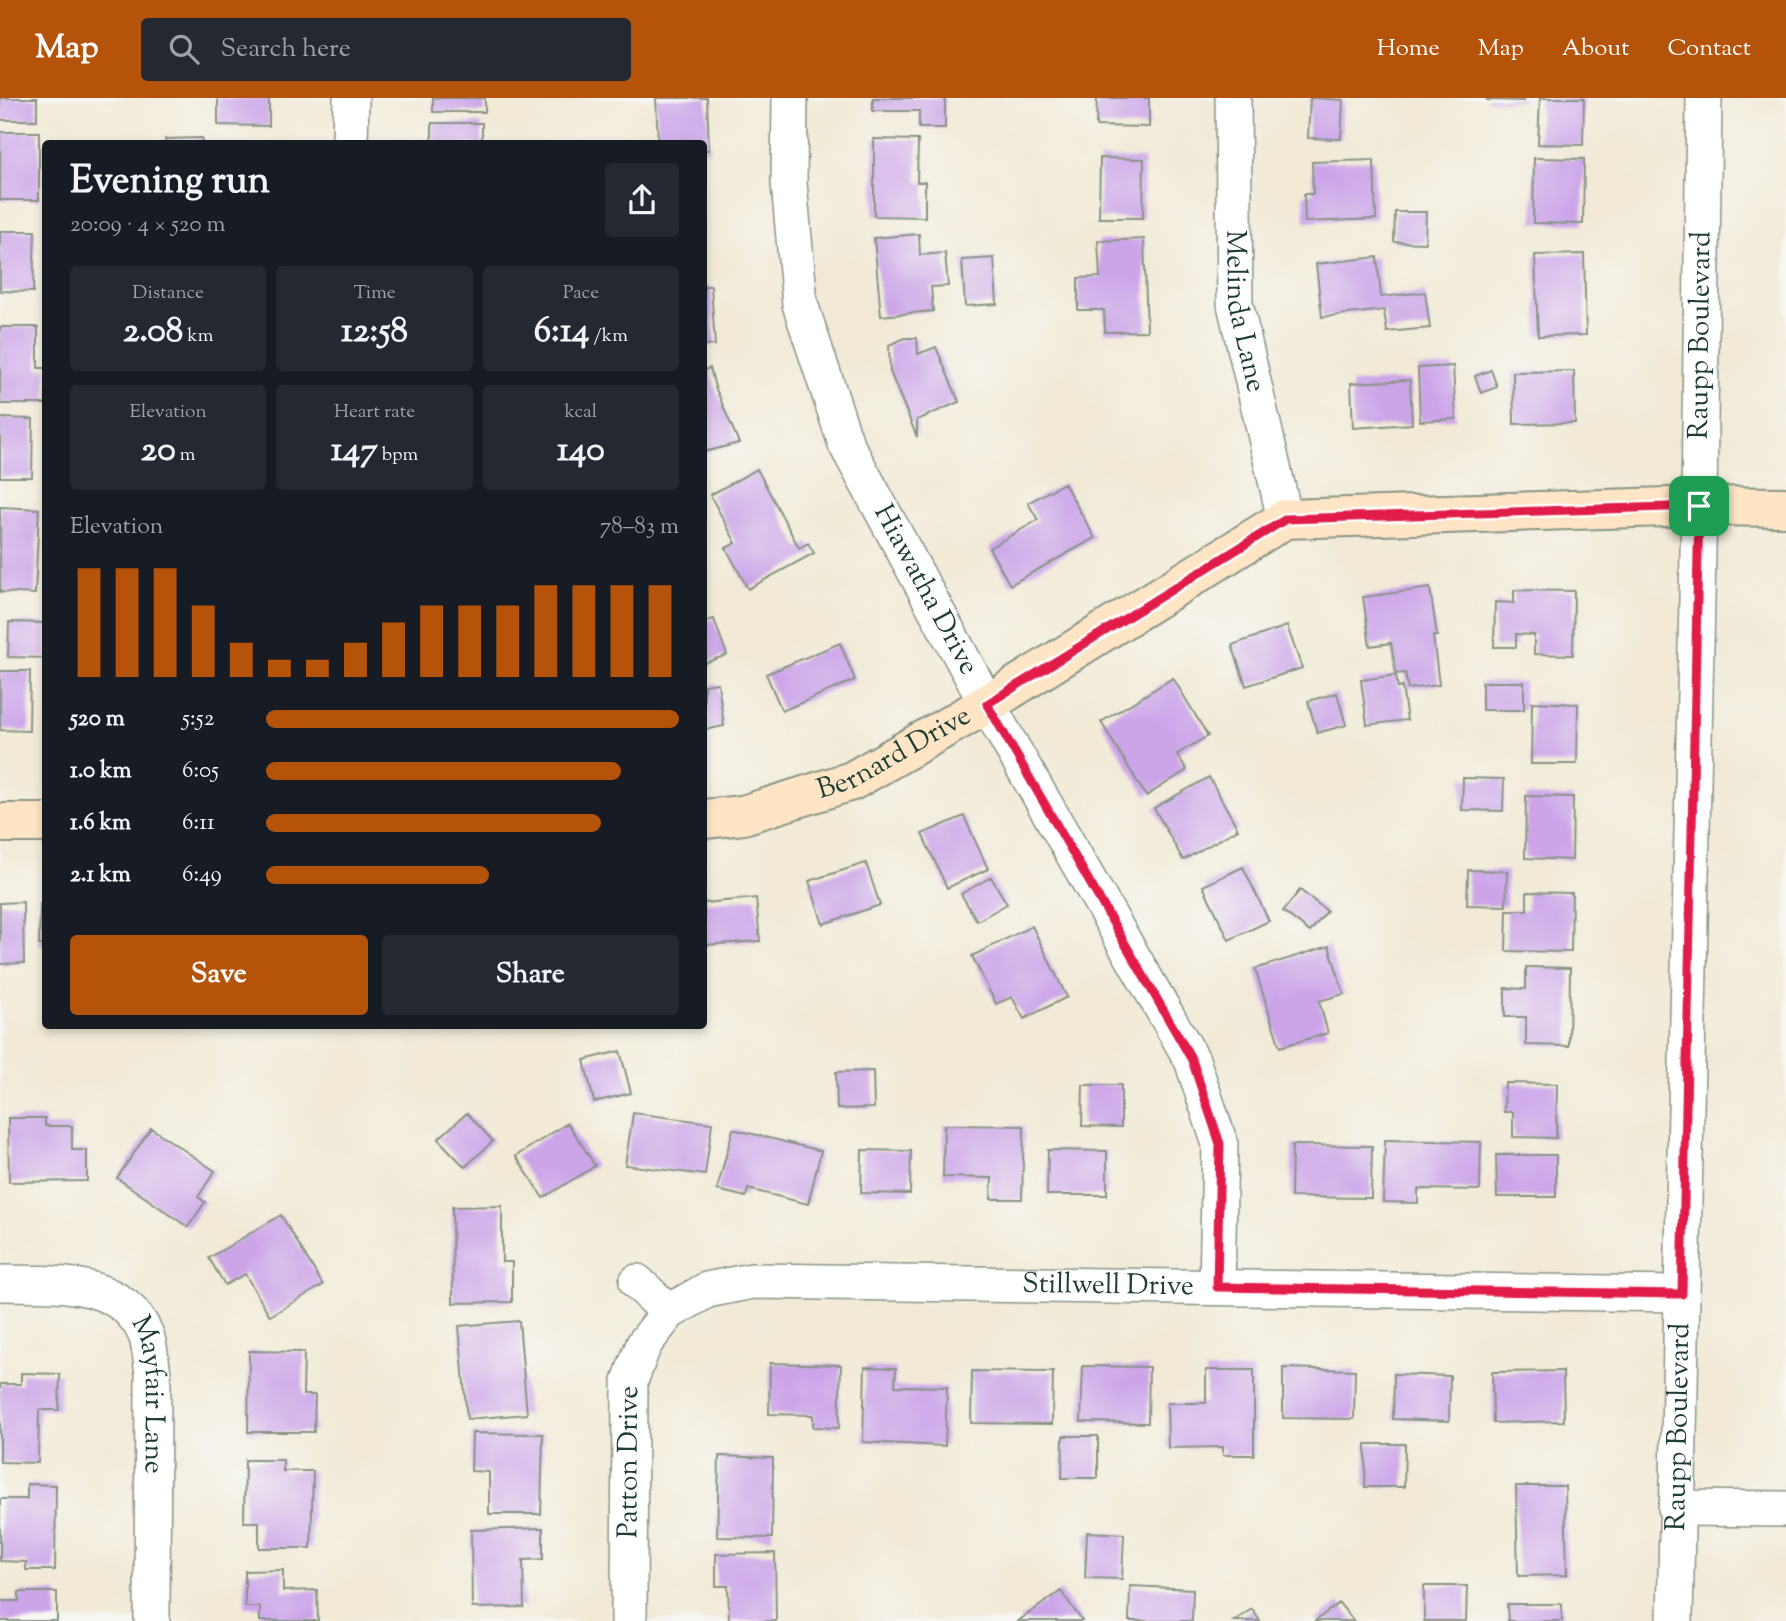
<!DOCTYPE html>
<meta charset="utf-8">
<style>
body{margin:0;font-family:"Sorts Mill Goudy",serif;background:#242831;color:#f1f3f6;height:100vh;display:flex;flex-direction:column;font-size:26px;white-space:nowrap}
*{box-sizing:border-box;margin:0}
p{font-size:23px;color:#9ea1a6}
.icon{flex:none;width:38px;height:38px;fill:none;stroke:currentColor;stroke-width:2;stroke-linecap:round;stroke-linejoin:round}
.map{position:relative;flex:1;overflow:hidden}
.side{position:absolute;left:42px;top:42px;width:665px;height:889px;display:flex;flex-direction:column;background:#171b24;border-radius:7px;box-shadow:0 4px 10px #0003}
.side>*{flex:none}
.pin{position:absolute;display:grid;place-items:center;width:60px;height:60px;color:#fff;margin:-30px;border-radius:14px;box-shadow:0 4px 10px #0006}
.round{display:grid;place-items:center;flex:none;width:74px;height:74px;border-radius:7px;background:#242831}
.overview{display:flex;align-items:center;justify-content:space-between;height:119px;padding:0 28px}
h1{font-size:38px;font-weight:800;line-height:52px}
.figures{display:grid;grid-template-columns:repeat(3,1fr);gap:10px;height:119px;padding:7px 28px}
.figures div{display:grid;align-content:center;border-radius:7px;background:#242831;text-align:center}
.figures b{font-size:35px;font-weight:800}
.figures small{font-size:19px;font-weight:400}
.figures p{font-size:19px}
.chart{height:196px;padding:14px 28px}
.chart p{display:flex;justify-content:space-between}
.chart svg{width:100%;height:126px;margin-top:7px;stroke:#b45309;stroke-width:6}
.button{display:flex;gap:14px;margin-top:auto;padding:14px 28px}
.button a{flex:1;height:80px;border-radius:7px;background:#b45309;color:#fff;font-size:28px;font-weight:800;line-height:80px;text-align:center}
.button a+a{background:#242831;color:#f1f3f6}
ul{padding:0 28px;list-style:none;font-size:23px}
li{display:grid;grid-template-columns:112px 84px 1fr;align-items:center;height:52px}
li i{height:18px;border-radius:9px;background:#b45309}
header{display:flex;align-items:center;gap:42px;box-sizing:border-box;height:98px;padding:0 35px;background:#b45309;color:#fff}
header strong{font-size:33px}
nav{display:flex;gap:38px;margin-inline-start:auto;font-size:24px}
.search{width:490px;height:63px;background:#242831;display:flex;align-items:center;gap:18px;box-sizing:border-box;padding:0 24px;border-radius:7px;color:#9ea1a6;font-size:26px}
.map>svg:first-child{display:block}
.building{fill:#cca5e9}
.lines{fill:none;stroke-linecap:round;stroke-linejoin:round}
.street-casing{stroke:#889486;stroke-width:38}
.secondary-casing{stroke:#889486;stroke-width:42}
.street{stroke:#fff;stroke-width:35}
.secondary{stroke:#fde5c5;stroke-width:38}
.route-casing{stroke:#fff;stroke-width:14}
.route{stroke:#e11d48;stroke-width:9}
.labels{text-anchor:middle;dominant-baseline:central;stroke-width:7;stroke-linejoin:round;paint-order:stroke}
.street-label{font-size:28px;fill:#1f3d34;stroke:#f6f6f2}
</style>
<header>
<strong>Map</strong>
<div class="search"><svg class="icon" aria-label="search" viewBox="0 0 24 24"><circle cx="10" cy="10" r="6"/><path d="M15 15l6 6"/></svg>Search here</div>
<nav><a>Home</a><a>Map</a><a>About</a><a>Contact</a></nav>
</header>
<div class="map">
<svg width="1786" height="1523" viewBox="0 0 1786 1523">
<rect width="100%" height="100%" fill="#f6f6f2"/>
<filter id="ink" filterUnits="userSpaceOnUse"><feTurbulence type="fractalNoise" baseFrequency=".0143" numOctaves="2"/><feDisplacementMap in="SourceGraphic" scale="14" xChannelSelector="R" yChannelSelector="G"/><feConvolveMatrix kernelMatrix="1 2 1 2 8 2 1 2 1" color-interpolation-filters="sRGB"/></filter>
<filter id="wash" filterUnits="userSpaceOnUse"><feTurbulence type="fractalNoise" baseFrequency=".00686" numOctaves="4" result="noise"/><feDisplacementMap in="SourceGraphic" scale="28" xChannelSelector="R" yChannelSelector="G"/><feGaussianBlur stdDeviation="1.57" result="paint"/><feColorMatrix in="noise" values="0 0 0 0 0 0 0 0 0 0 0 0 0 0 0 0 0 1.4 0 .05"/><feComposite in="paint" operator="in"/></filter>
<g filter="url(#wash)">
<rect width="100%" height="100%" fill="#f2ead7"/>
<g id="blocks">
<!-- building -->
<path class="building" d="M0 0H37V22H0Z
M218 0H269V28L218 27Z
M433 0H485V14H433Z
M656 0H707L709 52H704V46H658Z
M873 0H945V30H919V13H873Z
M1097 0H1149V29L1096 28Z
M1310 0 1343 2 1341 41 1308 40Z
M1487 0H1523V3L1487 2Z
M1540 0H1584L1583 47 1538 46Z
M432 25H482V46H432Z
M0 34H39V102H0Z
M202 40V46H166L165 41Z
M874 41 918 42 917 84H925V119L874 118Z
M1100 60 1144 61 1143 120H1099Z
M1534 60 1584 61 1583 126 1533 125Z
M1374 62 1376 121 1305 124 1304 96H1313L1312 64Z
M1395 114H1426L1425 145 1394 144Z
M0 133H35L33 194 0 193Z
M919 136 920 157 945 155 948 188 931 189 933 213 881 218 874 140Z
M1144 141 1147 233 1105 234 1104 212H1078V180L1100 179 1098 143Z
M1584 156 1586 237 1538 238 1535 157Z
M1377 159 1381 199 1425 194 1430 230 1387 234 1384 212 1322 219 1316 166Z
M994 160 997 206 965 208 962 162Z
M704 188H711L715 247 704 248Z
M0 229H38V270H46V306H0Z
M905 240H917L918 256 936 249 959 304 917 322V339L890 274 889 247Z
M1453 268 1456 321 1420 323 1418 270Z
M710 270 715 289 739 345 704 354V272Z
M1491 272 1497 289 1481 295 1475 278Z
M1574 273 1575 325 1514 326 1513 274Z
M1410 282 1412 326 1353 330 1351 285Z
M0 320 33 321 32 379H0Z
M757 371 799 450 808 445 814 455 748 491 726 450 736 445 710 397Z
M1064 385 1095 440 1010 487 989 450 1038 422 1028 405Z
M0 409 39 411 35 496 0 494Z
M1430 490 1437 538H1433L1439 587 1408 591 1405 575 1396 576 1391 545 1370 548 1363 499Z
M1514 492 1574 493 1573 557 1534 556V537L1516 536V549H1494L1495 504 1514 505Z
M714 521 727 557 704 565V524Z
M9 524 46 525V560L8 559Z
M1287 528 1302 570 1246 588 1232 547Z
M840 545 855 582 782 613 766 576Z
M0 573H30L29 633 0 632Z
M1396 577 1398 590 1402 589 1407 622 1367 627 1361 582Z
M1173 580 1208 638 1177 656 1187 672 1146 698 1101 624Z
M1482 584H1524V612H1482Z
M718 585 724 628 704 632V587Z
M1337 595 1346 627 1317 635 1308 603Z
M1532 604 1578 606 1577 666H1531Z
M1209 679 1238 731 1183 762 1154 710Z
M1463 680 1504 681 1503 713 1462 712Z
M1526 698 1573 699 1572 762 1525 760Z
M964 718 988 771 947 790 922 736Z
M866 765 880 807 823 826 809 783Z
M1243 769 1269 823 1229 842 1203 788Z
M1468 772 1507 773 1506 808 1467 807Z
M991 779 1007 806 977 823 961 796Z
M1300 792 1327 813 1310 834 1283 813Z
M1527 794 1572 795 1571 854 1506 853 1507 812H1527Z
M756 800 760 843 704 847V805Z
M23 804 24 865 0 866V805Z
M40 806H46V847H39Z
M1032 828 1067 899 1024 921 1012 899 996 906 972 858Z
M1329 848 1344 896 1319 903 1328 935 1280 949 1255 871Z
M1526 869 1570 870 1569 948 1526 947V919H1505V890L1526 891Z
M620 953 631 995 594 1004 584 962Z
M873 973 874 1010 837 1011 836 974Z
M1505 985 1557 986 1556 1040 1513 1039V1014H1504Z
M1083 987H1121V1029L1082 1028Z
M467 1015 493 1043 465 1069 438 1041Z
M633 1015 712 1025 705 1077 625 1067Z
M8 1020H45V1028H72V1052H87V1083L9 1084Z
M568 1025 595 1068 543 1100 516 1058Z
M944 1027 1024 1028 1022 1101H991L992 1080 943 1079Z
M151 1030 215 1073 198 1099 205 1104 188 1129 117 1080Z
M733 1031 821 1053 808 1106 748 1091 746 1099 717 1092Z
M1385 1042 1481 1044 1480 1092 1418 1091V1105L1383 1104Z
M1292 1047 1372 1048 1371 1100 1291 1099Z
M862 1052 911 1053 910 1096 861 1095Z
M1048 1052 1107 1053V1097H1047Z
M1496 1057H1556V1099H1497Z
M502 1108V1164H512V1204L453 1205 452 1109Z
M281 1117 323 1187 270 1218 245 1176 225 1187 209 1160Z
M519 1223 527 1316 467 1321 459 1228Z
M249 1253 304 1254 303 1297H315L314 1334H248Z
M770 1265 841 1267 839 1330 813 1329V1317L769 1316Z
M1083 1268 1149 1269 1148 1325 1081 1324Z
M865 1269 896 1270 895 1288 947 1289 945 1348 863 1344Z
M1283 1270 1355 1272 1354 1321 1283 1320Z
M1206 1272H1254V1357H1223V1349L1168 1350 1167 1305H1206Z
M972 1273 1053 1274 1052 1326 971 1325Z
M1563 1273 1564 1323 1493 1325 1492 1274Z
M21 1275 60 1276 59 1312H39L38 1365 0 1364V1286H21Z
M1394 1276 1450 1278 1449 1323 1393 1321Z
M472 1335 543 1336 541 1416H489V1374L471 1373Z
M1063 1338H1098V1380H1062Z
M1366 1346H1405L1404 1389H1365Z
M719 1358 773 1360 772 1440 717 1439Z
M245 1362H283V1373H313L311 1450H259V1424H244Z
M27 1386 56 1387 55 1472H26V1464L0 1463V1401H27Z
M1516 1388H1565L1567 1477 1518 1478Z
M543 1430V1461L523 1462 524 1509 472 1510 471 1432Z
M1087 1434 1124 1436 1122 1481 1085 1480Z
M775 1455 776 1523H729L728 1488H716V1456Z
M283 1472V1493L317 1492 318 1523H260V1509H245V1473Z
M1130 1488 1193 1491 1192 1523H1129Z
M1424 1488H1467L1466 1523H1424Z
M1061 1493 1082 1523H1018Z
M19 1494H57V1523H0V1503H19Z
M1339 1505 1354 1523H1315Z
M1507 1506H1562V1523H1508Z
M1252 1511 1260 1523H1234Z"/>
</g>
</g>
<g filter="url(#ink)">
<use href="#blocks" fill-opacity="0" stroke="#889486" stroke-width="2"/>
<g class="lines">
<!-- street casing -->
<g class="street-casing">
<g id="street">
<path id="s1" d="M790 0 789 85 800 206 846 346 987 606 1192 962 1220 1046 1217 1189"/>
<path id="s2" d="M1233 0 1235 206 1285 421"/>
<path d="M350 46 351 0"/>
<path d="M637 1184 669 1214"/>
<path id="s3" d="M0 1185C51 1186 122 1179 146 1237 150 1248 151 1263 153 1275L152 1523"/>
<path d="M1676 1410 1786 1411"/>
<path id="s4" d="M629 1523 630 1283 644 1246 669 1214 707 1192 752 1183 1682 1196"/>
<path id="s5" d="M1675 1523 1699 408 1704 0"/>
</g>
</g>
<!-- secondary casing -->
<g class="secondary-casing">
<g id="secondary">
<path id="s6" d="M704 721 743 717 852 683 987 606 1285 421 1699 408 1786 409"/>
<path d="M0 725H46"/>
</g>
</g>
<!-- street -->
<use href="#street" class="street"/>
<!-- secondary -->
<use href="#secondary" class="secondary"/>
</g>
</g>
<g class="lines" filter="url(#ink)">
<!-- route casing -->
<g class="route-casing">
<path id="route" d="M1699 408 1682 1196 1217 1189 1220 1046 1192 962 987 606 1286 421Z"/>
</g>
<!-- route -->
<use href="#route" class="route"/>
</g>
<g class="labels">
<!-- street labels -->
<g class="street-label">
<text stroke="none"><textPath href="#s2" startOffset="214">Melinda Lane</textPath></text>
<text stroke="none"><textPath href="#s5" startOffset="1286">Raupp Boulevard</textPath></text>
<text stroke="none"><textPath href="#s1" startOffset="520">Hiawatha Drive</textPath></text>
<text stroke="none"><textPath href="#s6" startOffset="203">Bernard Drive</textPath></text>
<text stroke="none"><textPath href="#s4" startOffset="766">Stillwell Drive</textPath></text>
<text stroke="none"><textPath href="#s3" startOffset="226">Mayfair Lane</textPath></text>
<text stroke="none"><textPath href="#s5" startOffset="194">Raupp Boulevard</textPath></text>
<text stroke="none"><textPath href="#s4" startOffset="159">Patton Drive</textPath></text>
</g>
</g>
</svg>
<div class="pin" style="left:1699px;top:408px;background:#1e9e55"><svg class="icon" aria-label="arrive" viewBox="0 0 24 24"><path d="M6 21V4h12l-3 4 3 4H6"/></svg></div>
<section class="side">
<div class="overview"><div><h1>Evening run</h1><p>20:09 · 4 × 520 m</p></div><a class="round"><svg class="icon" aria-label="share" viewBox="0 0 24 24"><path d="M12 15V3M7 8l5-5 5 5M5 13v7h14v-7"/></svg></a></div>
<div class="figures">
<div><p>Distance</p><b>2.08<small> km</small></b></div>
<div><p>Time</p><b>12:58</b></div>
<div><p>Pace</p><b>6:14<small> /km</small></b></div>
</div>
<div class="figures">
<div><p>Elevation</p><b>20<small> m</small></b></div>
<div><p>Heart rate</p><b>147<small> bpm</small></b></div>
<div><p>kcal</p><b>140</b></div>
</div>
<div class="chart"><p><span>Elevation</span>78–83 m</p>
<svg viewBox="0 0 160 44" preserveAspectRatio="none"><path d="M5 44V6M15 44V6M25 44V6M35 44V19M45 44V32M55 44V38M65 44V38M75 44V32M85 44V25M95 44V19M105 44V19M115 44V19M125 44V12M135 44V12M145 44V12M155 44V12"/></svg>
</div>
<ul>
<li><b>520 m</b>5:52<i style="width:100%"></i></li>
<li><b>1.0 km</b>6:05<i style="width:86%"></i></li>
<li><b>1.6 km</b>6:11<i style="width:81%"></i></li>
<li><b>2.1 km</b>6:49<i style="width:54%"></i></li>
</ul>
<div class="button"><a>Save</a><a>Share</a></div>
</section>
</div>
